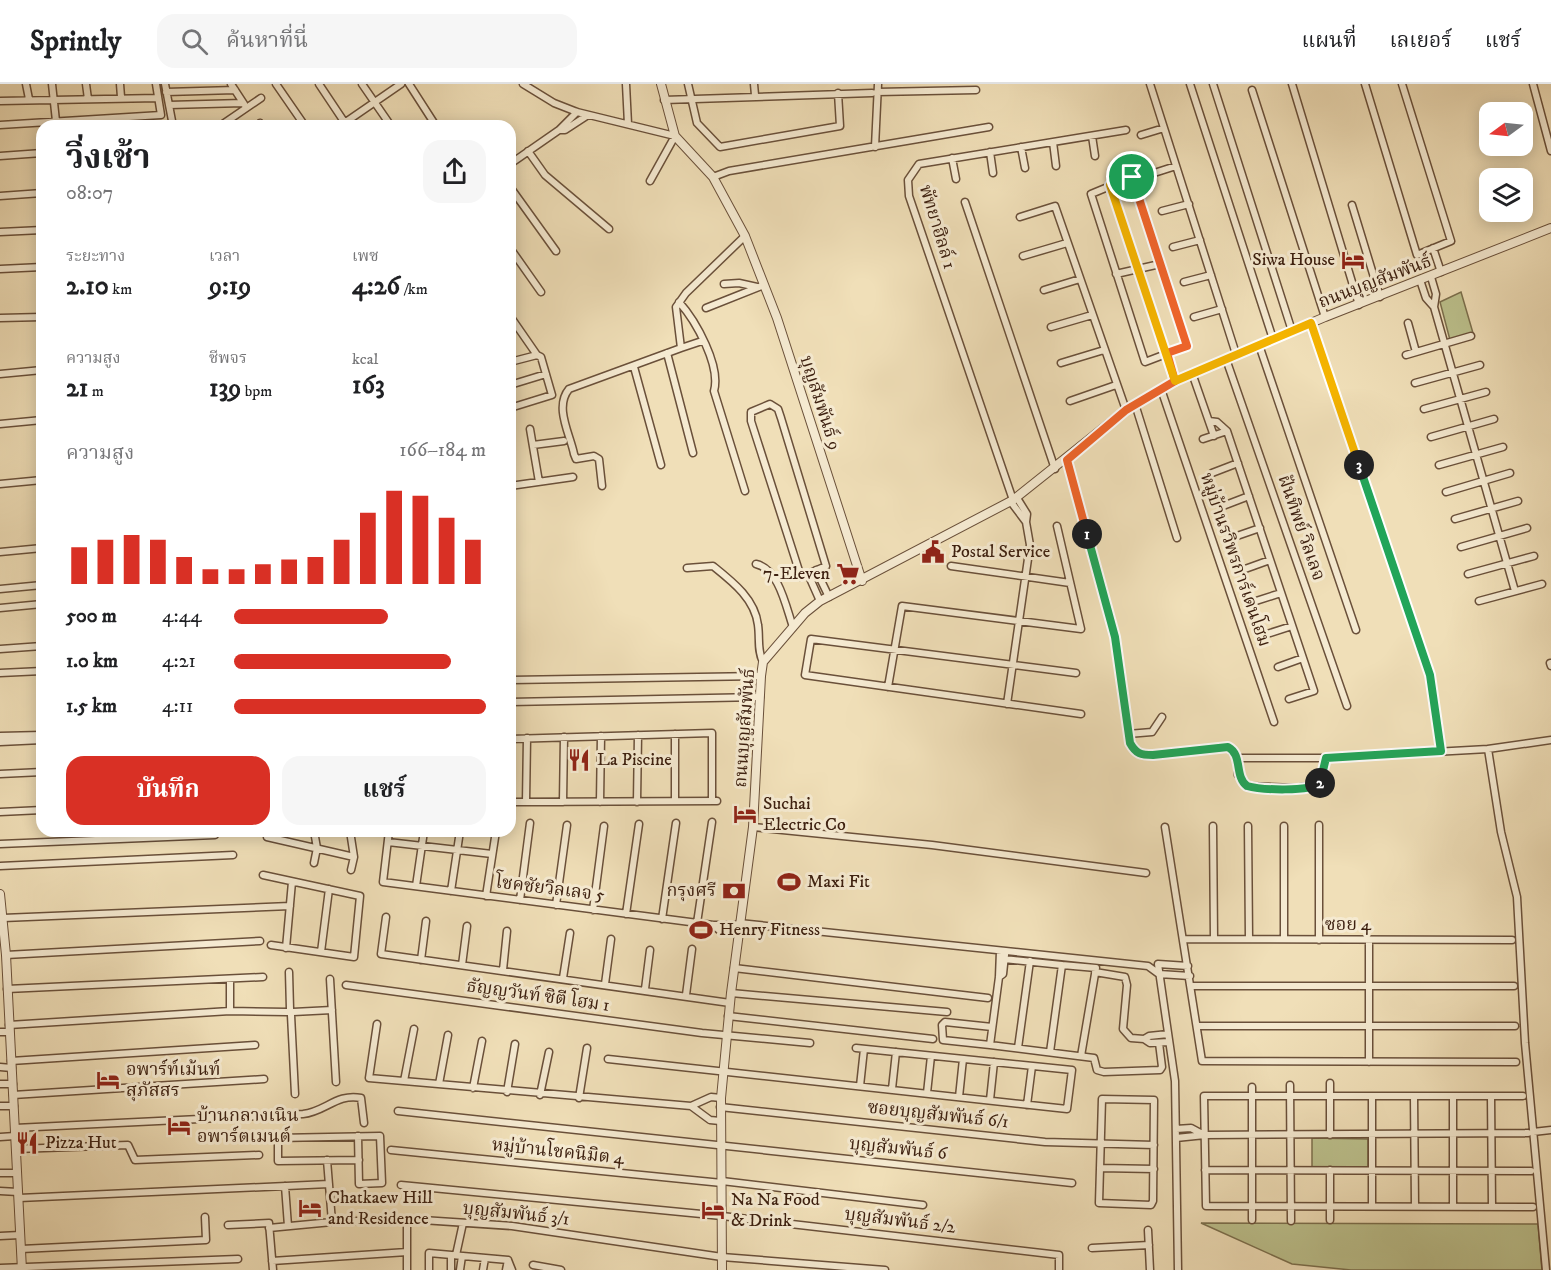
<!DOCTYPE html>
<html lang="th">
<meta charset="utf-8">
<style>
body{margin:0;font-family:"IM FELL DW Pica","Noto Serif Thai",serif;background:#f6f6f6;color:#202124;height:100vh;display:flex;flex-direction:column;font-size:22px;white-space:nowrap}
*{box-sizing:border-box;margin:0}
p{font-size:20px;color:#757577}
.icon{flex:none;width:33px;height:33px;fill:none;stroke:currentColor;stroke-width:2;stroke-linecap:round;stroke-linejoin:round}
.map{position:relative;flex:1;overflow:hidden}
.drawer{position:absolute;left:36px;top:36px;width:480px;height:717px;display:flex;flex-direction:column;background:#fff;border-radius:18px;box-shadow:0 3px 15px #0003}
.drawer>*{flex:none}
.needle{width:39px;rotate:255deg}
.controls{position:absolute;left:1479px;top:18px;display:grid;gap:12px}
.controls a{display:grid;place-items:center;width:54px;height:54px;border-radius:12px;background:#fff;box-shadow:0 3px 15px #0003;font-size:30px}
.pin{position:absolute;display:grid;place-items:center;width:51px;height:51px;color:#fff;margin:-26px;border:3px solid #fff;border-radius:50%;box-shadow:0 2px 6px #0007}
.km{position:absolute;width:30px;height:30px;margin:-15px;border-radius:50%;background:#222;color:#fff;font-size:16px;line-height:30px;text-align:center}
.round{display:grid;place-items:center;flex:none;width:63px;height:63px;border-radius:18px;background:#f6f6f6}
.overview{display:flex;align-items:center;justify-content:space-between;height:102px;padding:0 30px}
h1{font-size:33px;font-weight:700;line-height:45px}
.stats{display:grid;grid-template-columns:repeat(3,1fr);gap:9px;height:102px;padding:6px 30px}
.stats div{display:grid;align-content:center}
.stats b{font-size:26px;font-weight:700}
.stats small{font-size:16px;font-weight:400}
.stats p{font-size:16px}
.chart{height:168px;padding:12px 30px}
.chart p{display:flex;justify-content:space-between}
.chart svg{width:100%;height:108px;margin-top:6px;stroke:#d93025;stroke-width:6}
.cta{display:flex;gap:12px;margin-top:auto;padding:12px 30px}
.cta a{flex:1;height:69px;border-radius:18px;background:#d93025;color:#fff;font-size:24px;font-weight:700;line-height:69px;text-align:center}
.cta a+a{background:#f6f6f6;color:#202124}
ul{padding:0 30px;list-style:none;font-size:20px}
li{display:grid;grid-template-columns:96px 72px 1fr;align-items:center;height:45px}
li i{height:15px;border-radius:8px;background:#d93025}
header{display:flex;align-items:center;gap:36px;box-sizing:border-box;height:84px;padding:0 30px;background:#fff;border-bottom:2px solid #e0e0e0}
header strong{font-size:28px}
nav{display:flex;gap:33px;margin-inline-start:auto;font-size:21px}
.search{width:420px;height:54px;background:#f6f6f6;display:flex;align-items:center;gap:15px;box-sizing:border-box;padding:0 21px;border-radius:18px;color:#757577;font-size:22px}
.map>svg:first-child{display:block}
.green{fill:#bcc18d;stroke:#7c704e;stroke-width:1.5}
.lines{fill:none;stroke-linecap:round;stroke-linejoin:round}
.minor-casing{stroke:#6a503a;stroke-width:9}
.tertiary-casing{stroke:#6a503a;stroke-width:10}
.minor{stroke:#f5ead1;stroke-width:6}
.tertiary{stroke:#f5ead1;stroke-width:8}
.split-1-casing{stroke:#fff;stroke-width:12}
.split-2-casing{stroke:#fff;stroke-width:12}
.split-3-casing{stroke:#fff;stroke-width:12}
.split-4-casing{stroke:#fff;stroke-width:12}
.split-1{stroke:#f0652b;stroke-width:8}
.split-2{stroke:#22a559;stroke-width:8}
.split-3{stroke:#22a559;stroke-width:8}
.split-4{stroke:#f5b400;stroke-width:8}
.labels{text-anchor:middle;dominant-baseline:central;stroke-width:6;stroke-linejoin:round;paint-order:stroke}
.street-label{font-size:18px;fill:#3d2010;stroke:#f5ead1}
.poi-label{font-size:18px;fill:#3d2010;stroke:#f5ead1;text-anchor:start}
</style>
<header>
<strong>Sprintly</strong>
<div class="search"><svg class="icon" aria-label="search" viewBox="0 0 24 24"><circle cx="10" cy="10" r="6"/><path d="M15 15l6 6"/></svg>ค้นหาที่นี่</div>
<nav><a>แผนที่</a><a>เลเยอร์</a><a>แชร์</a></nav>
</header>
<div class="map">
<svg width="1551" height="1186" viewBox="0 0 1551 1186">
<rect width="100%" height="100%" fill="#f0dfb8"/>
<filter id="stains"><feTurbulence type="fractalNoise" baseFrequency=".00333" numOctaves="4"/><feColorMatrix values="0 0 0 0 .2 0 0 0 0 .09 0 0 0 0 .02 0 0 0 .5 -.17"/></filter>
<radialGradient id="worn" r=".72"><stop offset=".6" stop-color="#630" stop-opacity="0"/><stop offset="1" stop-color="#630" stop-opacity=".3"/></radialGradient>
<!-- green -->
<path class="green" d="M1461 208 1473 249 1450 256 1440 218Z
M1312 1054 1368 1055V1085H1312Z
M1201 1139 1538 1140 1542 1186H1351L1292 1180Z"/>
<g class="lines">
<!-- minor casing -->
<g class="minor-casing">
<path id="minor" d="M26 0 29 15
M52 0 56 37
M86 0 88 15
M120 0 121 13
M165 0 173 42
M231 0 244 20
M276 0 305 42
M319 0 347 42
M362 0 391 42
M409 0 436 42
M523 0 554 19 577 28 675 52 650 97
M626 0 628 40
M688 0 697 39 720 63 840 42 838 9
M754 0 755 11
M1150 0 1236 270
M1190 0 1273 255
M1213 0 1292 247
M1292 0 1359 221
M1365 0 1417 171 1451 157 1402 0
M1533 0 1551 67
M1252 6 1325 233
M166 8 235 6
M877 8 976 6
M664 16 872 9
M0 17 158 14
M169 21 243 19
M577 28 559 46H565L588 31
M260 39 262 42
M0 41 161 31 156 0
M220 42 261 14
M340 42 401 0
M1141 51 1164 44
M1092 52 1095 72
M1053 58 1056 82
M875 63 878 0
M1021 63 1025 84
M528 67 545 91 609 145
M990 68 993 89
M0 72 42 69
M952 74 956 95
M510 80 559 46
M1151 90 1176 82
M713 93 729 87 989 43
M1132 93 1187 262 1145 278 1091 110Z
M1110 101 1175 297
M510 103 556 167
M0 112 42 109
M965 118 1055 385
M1352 121 1380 213
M1162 127 1189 120
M1020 133 1055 122 1126 326
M0 148 42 146
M1173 163 1200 156
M510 164 541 208
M1433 164 1441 188
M1023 172 1067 159
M0 185 42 183
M1116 190 1160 180
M1431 193 1436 210 1434 223
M1420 196 1426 214 1434 223 1515 507
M1184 198 1211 191
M724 200 739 199 757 203
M1044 206 1080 195
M679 218C696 237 721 282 714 307L745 407
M706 224 764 201
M510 232 537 271 541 273 552 311 510 324
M1194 233 1222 225
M0 234 42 233
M1311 239 1430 591 1441 667
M1408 239 1416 268
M1051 243 1092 231
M1259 261 1356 546
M681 264 702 257
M667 269 693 369
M1406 271 1471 252
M1226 275 1347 622
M510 278 537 271
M1061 279 1104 266
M634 283 661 381
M1192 289 1214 352
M0 290 42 286
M1415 299 1480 281
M510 301 546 290
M1161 305 1274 638
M1070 317 1116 301
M770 320 778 325 781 334 826 482 801 493 751 337V328Z
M1135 320 1177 454
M1424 325 1486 308
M1209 337 1217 338 1227 347 1314 607 1289 615
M0 340 42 336
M530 345 539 398
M1431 353 1494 335
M1203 355 1227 347
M533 361 564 357
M1067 376 1115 553 1130 659C1136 670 1141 671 1153 671L1228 663 1237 674H1326L1488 665 1501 748 1517 813 1525 959 1546 1186
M1439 381 1503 363
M1212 389 1238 379
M0 400 42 396
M510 402 573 393
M602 402 599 375 594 372 576 375 574 370C570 350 554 323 569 305L681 264 676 223 686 209 745 152
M1446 408 1510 389
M1013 416 909 112 908 96 919 80 1126 46
M1011 418 1026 438 1027 430 1017 414
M1223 422 1249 412
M1455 435 1518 417
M1234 453 1260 444
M1461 463 1527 444
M0 468 42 464
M756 480C779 485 786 523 793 543
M951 482 1070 499
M687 484 713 482C733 498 755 515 758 541 760 555 757 566 763 578
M1245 485 1270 476
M816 486 829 513
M808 490 820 517
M1468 490 1534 472
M0 505 42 501
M1256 517 1281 509
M1479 517 1542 500
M0 524 42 520
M1267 550 1292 542
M0 565 42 562
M1550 579 1551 582
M1278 583 1303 574
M0 589 42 587
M1076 589 811 555 805 591 1081 630
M511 596 761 592
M888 603 902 522 1081 545 1057 442
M510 618 760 613
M1007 620 1030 461 1026 438
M675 650V717
M1128 650 1152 648 1162 633
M0 652 42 651
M510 655 712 649V717
M0 658 42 656
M1488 665 1551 656
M1237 674 1238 691 1247 702 1295 704 1320 701 1326 674
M0 690 42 688
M510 718 717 717
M526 718 527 654
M563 718 564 653
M600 718 601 652
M637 718 638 651
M0 728 42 726
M1319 741V856
M1213 742 1214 855
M1248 742 1249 855
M753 743 932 761 1146 789
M1165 743 1202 977 1516 978
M350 747 354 773 351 786
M389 747 383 798 713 841H739
M267 753 354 773
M388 758 492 770
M0 760 215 751
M314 779 317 764 314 747
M0 782 233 771
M263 791 360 812 354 873 271 861
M416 802 424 747
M451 807 460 747
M486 812 496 747
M520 816 530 739
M556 821 567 741
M593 826 604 742
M626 830 639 740
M386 833 381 870 730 919
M3 834 290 822
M662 835 676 739
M697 839 712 738
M739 839 1148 882 1159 890 1190 892
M713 841 719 846 738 847
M1185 855 1512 856
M1284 855V742
M286 864 292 798
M1000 867 999 893 990 961 1094 974 1097 986 1104 988 1160 986 1162 983 1159 959
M321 868 329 805
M6 871 260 857
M1004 875 1062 881 1050 968
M421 876 426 837
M462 881 467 842
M1062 881 1096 884 1081 972
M734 884 988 914
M503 886 507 847
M289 888 290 925
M1095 888 1125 893 1127 901 1123 945 1131 954 1144 955
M999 893 1003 890 1005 871
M563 894 570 849
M330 895 336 998
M230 896V927
M605 900 611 855
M346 901 702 949 810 959
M1191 902H1514
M7 905 263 893
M645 905 650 866
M731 909 947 928
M686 911 692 865
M293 928 332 926
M291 931 295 1010
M728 932 933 955
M377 940 369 994 691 1022 710 1036 720 1037
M9 941 230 927 287 928
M1197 942H1515
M0 948H10
M1168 950 1149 952 1144 955 1150 959 1169 958
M990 961 943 956 942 941 945 938 992 943
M1018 964 1030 877
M608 975 1067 1025 1072 986 856 964
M11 977 255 961
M1369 978V856
M0 983 12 984
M404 997 414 945
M0 1000H13
M439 1000 448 951
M1290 1001 1291 1137
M860 1002 864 965
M473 1004 482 957
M892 1005 896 968
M507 1008 515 960
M927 1009 931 972
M13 1011 264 995
M540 1011 549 968
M1372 1012V1122
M1414 1012 1415 1122
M1453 1012V1122
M1491 1012 1492 1122
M1523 1012H1204L1206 1122 1533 1123
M959 1013 963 975
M579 1014 587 964
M1102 1015 1154 1016 1153 1117 1151 1121 1099 1119Z
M990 1016 994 978
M1027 1021 1032 982
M0 1022H14
M691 1022 711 1013 721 1014
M720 1023 1045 1058 1154 1061
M398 1027 1072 1099
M15 1044 303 1030C325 1028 337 1009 361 1014L364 1039
M1176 1045 1191 1044 1204 1051
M1533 1048 1551 1046
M1330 1051V999
M358 1052 359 1100 382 1099
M0 1053 15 1052
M1176 1054 1205 1051 1528 1049
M16 1065 128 1061 135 1076 259 1071
M391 1066 722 1099
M327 1076 332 1138
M359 1076 278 1077V1054L380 1052 382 1099
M1100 1084 1154 1085
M1205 1086 1531 1087
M0 1089H17
M722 1097 923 1121
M401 1101 722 1132 1059 1171V1186
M285 1102 288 1142
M0 1107 18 1108
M19 1114 329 1100
M1252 1136V1003
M1330 1136V1086
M228 1141 269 1139 273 1186
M269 1144 332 1138 407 1135 512 1142 722 1173 885 1186
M1148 1146 1150 1186
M0 1152 20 1151
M1092 1164 1149 1161
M21 1165 206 1156 205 1133
M451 1171V1186
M456 1171 463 1139
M508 1176 512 1186
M272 1177 407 1168
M533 1181 561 1186
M0 1184 238 1175
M407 1186V1135
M429 1186V1169L508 1176
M460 1186 462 1172
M483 1186 485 1174
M506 1186 508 1176
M1178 1186 1175 997 1158 880 1188 882"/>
</g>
<!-- tertiary casing -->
<g class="tertiary-casing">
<path id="tertiary" d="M661 0 675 52 713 93 745 152 777 234 862 497
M0 810 6 871 22 1186
M722 1186 721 1014 731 909 753 743 761 592 763 578 805 529 820 517 1013 416 1126 326 1175 297 1325 233 1551 144"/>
</g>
<!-- minor -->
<use href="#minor" class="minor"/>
<!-- tertiary -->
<use href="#tertiary" class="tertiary"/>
</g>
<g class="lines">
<!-- split-1 casing -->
<g class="split-1-casing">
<path id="split-1" d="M1087 450 1067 376 1126 326 1175 297 1167 269 1187 262 1132 93"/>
</g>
<!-- split-2 casing -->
<g class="split-2-casing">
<path id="split-2" d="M1087 450 1115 553 1130 659C1136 670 1141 671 1153 671L1228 663C1243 671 1234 692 1247 702 1261 706 1310 708 1320 699"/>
</g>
<!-- split-3 casing -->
<g class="split-3-casing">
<path id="split-3" d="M1320 699 1326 674 1441 667 1430 591 1359 381"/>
</g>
<!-- split-4 casing -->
<g class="split-4-casing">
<path id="split-4" d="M1132 93 1110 101 1175 297 1311 239 1359 381"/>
</g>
<!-- split-1 -->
<use href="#split-1" class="split-1"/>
<!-- split-2 -->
<use href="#split-2" class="split-2"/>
<!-- split-3 -->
<use href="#split-3" class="split-3"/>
<!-- split-4 -->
<use href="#split-4" class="split-4"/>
</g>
<!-- icons -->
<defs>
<g id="hotel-bare" transform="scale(1.8)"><path d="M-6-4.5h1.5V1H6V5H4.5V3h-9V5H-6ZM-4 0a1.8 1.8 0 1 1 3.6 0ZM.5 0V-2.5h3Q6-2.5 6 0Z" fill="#8f2418" stroke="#f5ead1" stroke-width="2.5" paint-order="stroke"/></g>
<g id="civic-bare" transform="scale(1.8)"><path d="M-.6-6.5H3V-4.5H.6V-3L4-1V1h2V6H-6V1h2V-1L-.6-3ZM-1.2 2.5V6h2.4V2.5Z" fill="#8f2418" stroke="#f5ead1" stroke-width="2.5" paint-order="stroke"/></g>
<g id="supermarket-bare" transform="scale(1.8)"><path d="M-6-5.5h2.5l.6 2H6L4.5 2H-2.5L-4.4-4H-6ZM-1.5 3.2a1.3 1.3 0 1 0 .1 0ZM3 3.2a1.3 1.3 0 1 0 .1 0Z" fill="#8f2418" stroke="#f5ead1" stroke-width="2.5" paint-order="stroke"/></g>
<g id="restaurant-bare" transform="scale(1.8)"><path d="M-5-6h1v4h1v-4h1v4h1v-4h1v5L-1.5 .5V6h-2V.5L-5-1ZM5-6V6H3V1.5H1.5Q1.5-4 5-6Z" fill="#8f2418" stroke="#f5ead1" stroke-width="2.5" paint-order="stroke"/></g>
<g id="stadium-bare" transform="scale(1.8)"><path d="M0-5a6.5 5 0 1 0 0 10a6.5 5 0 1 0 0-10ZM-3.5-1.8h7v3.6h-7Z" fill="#8f2418" stroke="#f5ead1" stroke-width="2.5" paint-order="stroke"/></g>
<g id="bank-bare" transform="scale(1.8)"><path d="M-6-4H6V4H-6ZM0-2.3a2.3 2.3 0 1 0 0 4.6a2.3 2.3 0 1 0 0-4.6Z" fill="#8f2418" stroke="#f5ead1" stroke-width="2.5" paint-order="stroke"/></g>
</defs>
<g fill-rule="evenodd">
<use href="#hotel-bare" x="1353" y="176"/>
<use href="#civic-bare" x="933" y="468"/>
<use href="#supermarket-bare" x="848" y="490"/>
<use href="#restaurant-bare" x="579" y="676"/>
<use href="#hotel-bare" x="745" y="730"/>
<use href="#stadium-bare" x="789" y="798"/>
<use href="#bank-bare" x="734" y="807"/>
<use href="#stadium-bare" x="701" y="846"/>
<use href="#hotel-bare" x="108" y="996"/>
<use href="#hotel-bare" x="179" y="1042"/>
<use href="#restaurant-bare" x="27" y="1059"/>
<use href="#hotel-bare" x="310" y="1124"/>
<use href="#hotel-bare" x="713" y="1126"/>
</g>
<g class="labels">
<!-- street labels -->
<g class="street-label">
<text transform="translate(937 143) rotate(73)">พัทยาฮิลล์ 1</text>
<text transform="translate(1375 198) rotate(-21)">ถนนบุญสัมพันธ์</text>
<text transform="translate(820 319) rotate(72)">บุญสัมพันธ์ 9</text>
<text transform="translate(1301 444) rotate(71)">ฝันทิพย์ วิลเลจ</text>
<text transform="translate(1235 476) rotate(71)">หมู่บ้านรวิพรการ์เดนโฮม</text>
<text transform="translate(745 644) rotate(-86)">ถนนบุญสัมพันธ์</text>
<text transform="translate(550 805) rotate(7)">โชคชัยวิลเลจ 5</text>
<text x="1348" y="841">ซอย 4</text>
<text transform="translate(538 912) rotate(8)">ธัญญวันท์ ซิตี โฮม 1</text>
<text transform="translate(938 1031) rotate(6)">ซอยบุญสัมพันธ์ 6/1</text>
<text transform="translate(898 1065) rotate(6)">บุญสัมพันธ์ 6</text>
<text transform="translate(558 1068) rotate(6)">หมู่บ้านโชคนิมิต 4</text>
<text transform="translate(516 1130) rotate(6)">บุญสัมพันธ์ 3/1</text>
<text transform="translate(900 1137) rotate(7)">บุญสัมพันธ์ 2/2</text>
</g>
<!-- poi labels -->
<g class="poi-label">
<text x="1335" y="176" text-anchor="end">Siwa House</text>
<text x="951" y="468">Postal Service</text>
<text x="830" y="490" text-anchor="end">7-Eleven</text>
<text x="597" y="676">La Piscine</text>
<text x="763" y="720">Suchai<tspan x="763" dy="21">Electric Co</tspan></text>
<text x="807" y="798">Maxi Fit</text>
<text x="716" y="807" text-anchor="end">กรุงศรี</text>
<text x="719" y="846">Henry Fitness</text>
<text x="126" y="986">อพาร์ท์เม้นท์<tspan x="126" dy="21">สุภัสสร</tspan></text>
<text x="197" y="1032">บ้านกลางเนิน<tspan x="197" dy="21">อพาร์ตเมนต์</tspan></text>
<text x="45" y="1059">Pizza Hut</text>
<text x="328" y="1114">Chatkaew Hill<tspan x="328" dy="21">and Residence</tspan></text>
<text x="731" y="1116">Na Na Food<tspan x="731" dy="21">&amp; Drink</tspan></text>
</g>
</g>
<rect width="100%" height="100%" filter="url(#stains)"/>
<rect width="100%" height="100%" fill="url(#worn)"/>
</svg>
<div class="controls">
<a><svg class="needle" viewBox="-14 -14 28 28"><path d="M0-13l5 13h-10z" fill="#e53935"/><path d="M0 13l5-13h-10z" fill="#757577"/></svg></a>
<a><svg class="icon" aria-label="layers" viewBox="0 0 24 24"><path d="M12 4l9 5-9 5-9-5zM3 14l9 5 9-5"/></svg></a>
</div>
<div class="pin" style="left:1132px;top:93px;background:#1e9e55"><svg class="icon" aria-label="arrive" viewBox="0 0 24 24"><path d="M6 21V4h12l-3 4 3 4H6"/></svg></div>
<b class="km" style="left:1087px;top:450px">1</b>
<b class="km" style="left:1320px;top:699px">2</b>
<b class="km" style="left:1359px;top:381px">3</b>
<section class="drawer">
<div class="overview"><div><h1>วิ่งเช้า</h1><p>08:07</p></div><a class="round"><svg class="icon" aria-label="share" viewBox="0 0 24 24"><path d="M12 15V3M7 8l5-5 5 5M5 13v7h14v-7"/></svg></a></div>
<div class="stats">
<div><p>ระยะทาง</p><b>2.10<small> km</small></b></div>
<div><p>เวลา</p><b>9:19</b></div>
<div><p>เพซ</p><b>4:26<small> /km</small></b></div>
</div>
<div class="stats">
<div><p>ความสูง</p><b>21<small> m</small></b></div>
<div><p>ชีพจร</p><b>139<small> bpm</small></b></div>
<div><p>kcal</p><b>163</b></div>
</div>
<div class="chart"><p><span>ความสูง</span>166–184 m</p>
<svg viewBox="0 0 160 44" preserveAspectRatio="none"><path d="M5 44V29M15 44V26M25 44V24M35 44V26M45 44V33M55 44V38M65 44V38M75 44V36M85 44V34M95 44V33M105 44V26M115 44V15M125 44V6M135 44V8M145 44V17M155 44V26"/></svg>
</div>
<ul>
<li><b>500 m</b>4:44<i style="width:61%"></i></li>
<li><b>1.0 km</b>4:21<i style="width:86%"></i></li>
<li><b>1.5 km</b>4:11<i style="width:100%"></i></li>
</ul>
<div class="cta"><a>บันทึก</a><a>แชร์</a></div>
</section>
</div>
